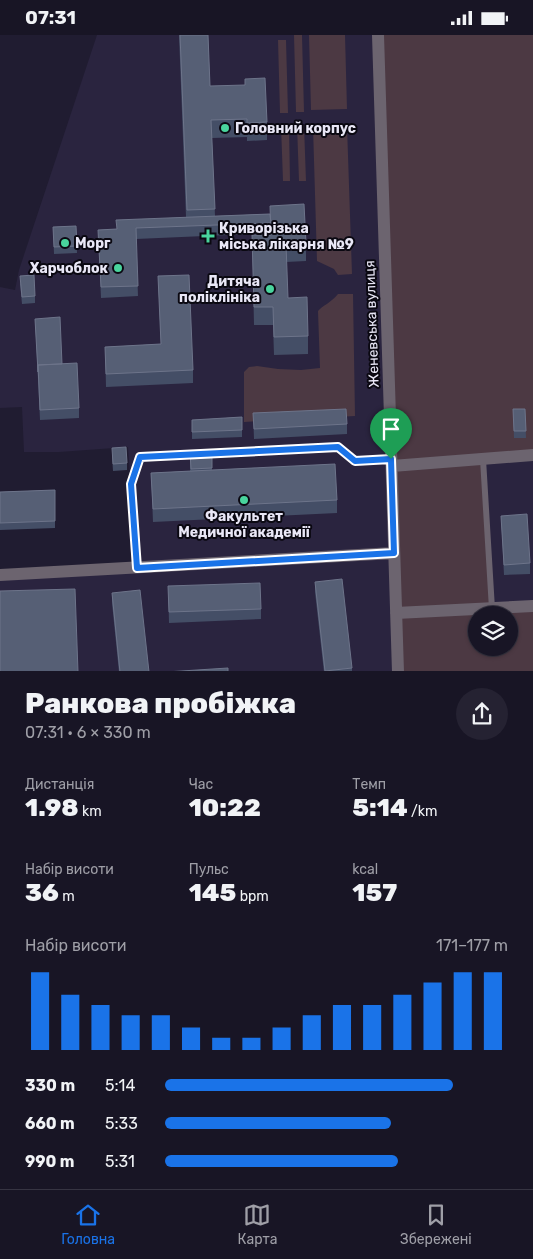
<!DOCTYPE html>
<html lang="uk">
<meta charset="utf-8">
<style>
body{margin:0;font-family:Rubik,sans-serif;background:#252232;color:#f1f3f6;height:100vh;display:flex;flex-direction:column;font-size:19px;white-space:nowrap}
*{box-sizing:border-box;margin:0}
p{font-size:16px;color:#9f9fa7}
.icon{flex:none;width:28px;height:28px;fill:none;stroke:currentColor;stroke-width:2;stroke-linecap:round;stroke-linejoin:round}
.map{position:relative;height:636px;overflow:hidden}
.panel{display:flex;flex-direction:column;background:#181525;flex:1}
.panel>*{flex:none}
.fabs{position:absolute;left:468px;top:571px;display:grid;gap:10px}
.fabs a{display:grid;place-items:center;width:50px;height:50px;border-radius:50%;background:#181525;box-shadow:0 1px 4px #0004,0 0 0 1px #363442;font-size:25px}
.pin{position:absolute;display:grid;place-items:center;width:42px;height:42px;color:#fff;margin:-51px -21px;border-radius:50% 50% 50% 0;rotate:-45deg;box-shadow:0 0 5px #0007}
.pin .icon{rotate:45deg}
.round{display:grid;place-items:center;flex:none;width:52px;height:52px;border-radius:26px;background:#252232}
.headline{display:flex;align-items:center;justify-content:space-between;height:85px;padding:0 25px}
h1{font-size:28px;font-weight:800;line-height:38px}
.stats{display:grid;grid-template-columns:repeat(3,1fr);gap:8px;height:85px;padding:5px 25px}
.stats div{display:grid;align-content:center}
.stats b{font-size:25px;font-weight:800}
.stats small{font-size:14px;font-weight:400}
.stats p{font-size:14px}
.chart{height:140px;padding:10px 25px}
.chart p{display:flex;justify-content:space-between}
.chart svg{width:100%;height:90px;margin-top:5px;stroke:#1a73e8;stroke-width:6}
ul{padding:0 25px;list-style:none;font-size:16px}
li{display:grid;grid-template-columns:80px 60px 1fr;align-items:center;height:38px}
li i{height:12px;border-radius:6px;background:#1a73e8}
.status{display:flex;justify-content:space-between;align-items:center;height:35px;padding:0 25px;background:#181525;direction:ltr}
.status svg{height:14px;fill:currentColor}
.tab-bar{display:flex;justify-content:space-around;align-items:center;height:70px;border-top:1px solid #363442;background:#181525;font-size:14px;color:#9f9fa7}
.tab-bar a{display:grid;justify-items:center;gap:2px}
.tab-bar .current{color:#1a73e8}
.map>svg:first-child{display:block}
.built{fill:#2a243f}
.green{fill:#4c3943;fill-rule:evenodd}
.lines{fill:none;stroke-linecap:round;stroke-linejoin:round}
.lane{stroke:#6c646f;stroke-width:6}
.street{stroke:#6c646f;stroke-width:12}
.wall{fill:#444e66}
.building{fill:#565f75;stroke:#6d748a}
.route-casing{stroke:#fff;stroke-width:10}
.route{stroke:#1a73e8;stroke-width:6}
.poi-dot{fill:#49d49d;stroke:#0a0811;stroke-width:2}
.labels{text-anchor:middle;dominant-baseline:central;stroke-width:4;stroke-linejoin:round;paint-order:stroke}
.poi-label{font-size:14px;font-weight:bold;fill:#e9e7f6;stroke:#0a0811;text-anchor:start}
.street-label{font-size:14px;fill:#e9e7f6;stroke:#0a0811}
</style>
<div class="status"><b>07:31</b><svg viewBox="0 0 49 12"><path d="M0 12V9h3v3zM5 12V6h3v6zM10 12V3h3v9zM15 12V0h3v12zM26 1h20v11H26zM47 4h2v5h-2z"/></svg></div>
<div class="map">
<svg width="533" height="637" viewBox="0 0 533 637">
<rect width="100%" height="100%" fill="#201c31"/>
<!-- built -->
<path class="built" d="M97 0H378L398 636H0V540L137 533 128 412 59 417H24L22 372 0 373V252L15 255 19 235Z
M533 420V571L492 574 483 424Z"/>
<!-- green -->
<path class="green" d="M294 0H302L304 77H296Z
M309 0H345L347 74 311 75Z
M378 0H533V420L484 424 492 573 533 571V636H398ZM476 580H509V612H476Z
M278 5H286L288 78H280Z
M289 90 290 146H283L281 91Z
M297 90H304L306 146H299Z
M347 91 352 239 338 240 334 234 317 226 313 92Z
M338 259H353L355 381 244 387V337L249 332 257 331 278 334 301 335 320 333 318 276C322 271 332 267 338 259Z"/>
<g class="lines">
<!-- lane -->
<path class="lane" d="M483 424 492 574
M137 533 131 449 140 422 338 412 355 426 391 425"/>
<!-- street -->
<path class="street" d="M378 0 398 637
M392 431 533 420
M0 540 394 518
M396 578 533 571"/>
</g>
<!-- wall -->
<path class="wall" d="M179 0H208L210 51 267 87V105L247 106V102L212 103 215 181 270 179 306 208V226L286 227 288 263 308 301V319L274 320 273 290H254L252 200H271V198L136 204 138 261 101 263 98 195 116 194 186 182Z
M76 191 77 218 54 219 53 192Z
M158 241 193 335V348L106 352 105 312 161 309Z
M20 248 35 261V268L22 269Z
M35 284 62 329 79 373V383L40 385Z
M513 374H525L526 403H514Z
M253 378 347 389V399L254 404Z
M242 382V402L192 404V385Z
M212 416V435L337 465V478L153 487 151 438 190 436V417Z
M112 420 127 428V435L113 436Z
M55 455V493L0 495V457Z
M501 481 530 528V539L504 540Z
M315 547 352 633V637H324L315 557Z
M168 551 261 574V584L169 588Z
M112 558 149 637H119L112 568Z"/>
<!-- building -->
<path class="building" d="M180 0H208L210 51 245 50V44L265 43 267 87 247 88V84L211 85 215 174 187 175Z
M304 169 306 208 286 209 288 263 307 262 308 301 274 302 273 272H254L252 200H271L270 171Z
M270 179 271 188 136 193 138 251 101 252 98 195 117 194 116 185Z
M76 191 77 211 54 212 53 192Z
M34 240 35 261 22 262 20 241Z
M189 240 193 335 106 339 105 312 161 309 158 241Z
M60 282 62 329 38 330V337L35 284Z
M77 328 79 373 40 375 38 330Z
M346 374 347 389 254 394 253 378Z
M513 374H525L526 396H514Z
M242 382V395L192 397V385Z
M126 412 127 428 113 429 112 413Z
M212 416V433L191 434 190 417Z
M335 429 337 465 153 474 151 438Z
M55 455V486L0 488V457Z
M527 479 530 528 504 530 501 481Z
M342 544 352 633 325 636 315 547Z
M260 548 261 574 169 577 168 551Z
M75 554 78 637H0V556Z
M140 555 149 637H120L112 558Z
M228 633V637H166Z"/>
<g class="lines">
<!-- route casing -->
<g class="route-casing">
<path id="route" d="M338 412 355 426 391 424 394 518 137 533 131 449 140 422Z"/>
</g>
<!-- route -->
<use href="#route" class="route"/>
</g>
<!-- markers -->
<g class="poi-dot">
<circle cx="225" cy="93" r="5"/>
<path d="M205.5 193.5h5v5h5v5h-5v5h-5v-5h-5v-5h5z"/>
<circle cx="65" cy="208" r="5"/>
<circle cx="118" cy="233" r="5"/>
<circle cx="270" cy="254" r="5"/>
<circle cx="244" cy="465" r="5"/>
</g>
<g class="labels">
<!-- poi labels -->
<g class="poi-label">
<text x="235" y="93">Головний корпус</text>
<text x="219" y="193">Криворізька<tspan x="219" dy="16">міська лікарня №9</tspan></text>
<text x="75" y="208">Морг</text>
<text x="108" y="233" text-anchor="end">Харчоблок</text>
<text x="260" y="246" text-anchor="end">Дитяча<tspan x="260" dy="16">поліклініка</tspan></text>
<text x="244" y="481" text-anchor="middle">Факультет<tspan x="244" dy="16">Медичної академії</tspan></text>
</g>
<!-- street labels -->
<g class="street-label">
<text transform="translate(372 289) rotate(-92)">Женевська вулиця</text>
</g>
</g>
</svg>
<div class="fabs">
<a><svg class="icon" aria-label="layers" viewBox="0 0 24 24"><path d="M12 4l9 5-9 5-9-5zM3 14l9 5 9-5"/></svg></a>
</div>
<div class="pin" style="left:391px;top:424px;background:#1e9e55"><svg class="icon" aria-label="arrive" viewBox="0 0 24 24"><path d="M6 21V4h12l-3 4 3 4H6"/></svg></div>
</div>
<section class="panel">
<div class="headline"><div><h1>Ранкова пробіжка</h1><p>07:31 · 6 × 330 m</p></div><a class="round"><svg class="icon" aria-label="share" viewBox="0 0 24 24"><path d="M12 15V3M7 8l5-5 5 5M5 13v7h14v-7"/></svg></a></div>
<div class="stats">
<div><p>Дистанція</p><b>1.98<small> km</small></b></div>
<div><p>Час</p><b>10:22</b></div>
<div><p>Темп</p><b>5:14<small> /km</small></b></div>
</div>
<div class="stats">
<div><p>Набір висоти</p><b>36<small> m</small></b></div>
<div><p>Пульс</p><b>145<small> bpm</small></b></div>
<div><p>kcal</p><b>157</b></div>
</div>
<div class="chart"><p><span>Набір висоти</span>171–177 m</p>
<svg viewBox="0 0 160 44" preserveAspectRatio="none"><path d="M5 44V6M15 44V17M25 44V22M35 44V27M45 44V27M55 44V33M65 44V38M75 44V38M85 44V33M95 44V27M105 44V22M115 44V22M125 44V17M135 44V11M145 44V6M155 44V6"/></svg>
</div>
<ul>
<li><b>330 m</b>5:14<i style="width:84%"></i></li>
<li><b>660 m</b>5:33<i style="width:66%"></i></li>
<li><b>990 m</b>5:31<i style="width:68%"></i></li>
</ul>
</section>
<nav class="tab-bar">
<a class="current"><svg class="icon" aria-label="home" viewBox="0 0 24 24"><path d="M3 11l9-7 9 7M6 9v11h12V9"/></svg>Головна</a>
<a><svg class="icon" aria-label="map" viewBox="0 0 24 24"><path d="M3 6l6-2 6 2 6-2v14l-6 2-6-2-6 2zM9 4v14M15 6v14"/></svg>Карта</a>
<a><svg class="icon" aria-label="saved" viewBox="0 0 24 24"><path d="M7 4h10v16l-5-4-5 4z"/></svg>Збережені</a>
</nav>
